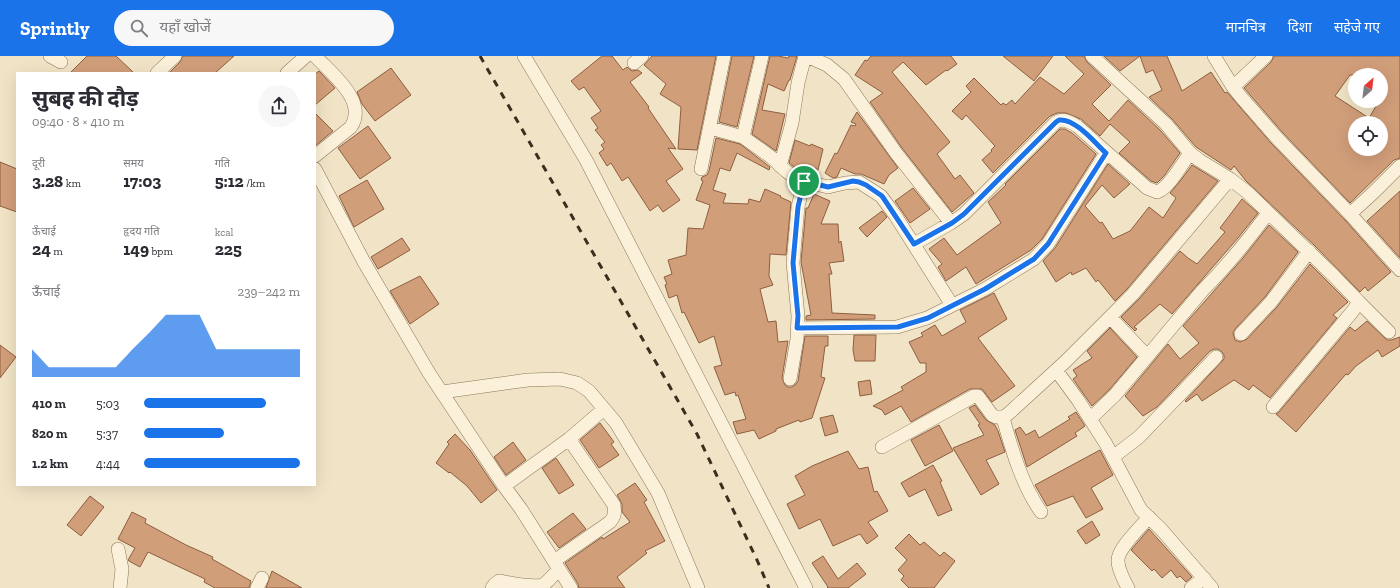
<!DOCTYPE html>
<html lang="hi">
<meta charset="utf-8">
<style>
body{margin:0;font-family:"Zilla Slab","Noto Sans Devanagari",serif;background:#f7f7f7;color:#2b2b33;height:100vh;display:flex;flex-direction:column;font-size:15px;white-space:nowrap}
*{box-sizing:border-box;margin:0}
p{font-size:13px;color:#7c7c81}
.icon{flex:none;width:22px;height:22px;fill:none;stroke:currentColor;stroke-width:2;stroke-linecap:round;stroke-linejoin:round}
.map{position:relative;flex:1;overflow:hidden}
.side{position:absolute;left:16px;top:16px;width:300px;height:414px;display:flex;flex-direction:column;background:#fff;border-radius:0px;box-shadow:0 4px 16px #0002}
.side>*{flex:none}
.needle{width:26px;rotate:28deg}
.fabs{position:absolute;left:1348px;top:12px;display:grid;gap:8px}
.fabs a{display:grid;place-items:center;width:40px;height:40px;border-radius:50%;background:#fff;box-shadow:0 4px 16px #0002;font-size:20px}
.pin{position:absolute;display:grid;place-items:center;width:34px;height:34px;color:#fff;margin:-17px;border:2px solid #fff;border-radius:50%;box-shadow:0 1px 4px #0007}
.round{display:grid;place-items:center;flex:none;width:42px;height:42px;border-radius:21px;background:#f7f7f7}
.overview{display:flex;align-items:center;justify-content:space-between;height:68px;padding:0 16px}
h1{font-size:22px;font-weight:700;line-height:30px}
.metrics{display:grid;grid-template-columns:repeat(3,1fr);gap:6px;height:68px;padding:4px 16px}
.metrics div{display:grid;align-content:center}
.metrics b{font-size:17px;font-weight:700}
.metrics small{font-size:11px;font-weight:400}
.metrics p{font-size:11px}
.chart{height:112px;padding:8px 16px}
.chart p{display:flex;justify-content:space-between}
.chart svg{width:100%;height:72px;margin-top:4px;fill:#1a73e8;opacity:.7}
ul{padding:0 16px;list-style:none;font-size:13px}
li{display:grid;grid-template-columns:64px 48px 1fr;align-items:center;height:30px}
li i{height:10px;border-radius:5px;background:#1a73e8}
header{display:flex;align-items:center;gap:24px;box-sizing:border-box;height:56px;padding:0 20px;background:#1a73e8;color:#fff}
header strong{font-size:19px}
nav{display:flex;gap:22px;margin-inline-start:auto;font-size:14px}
.search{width:280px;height:36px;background:#f7f7f7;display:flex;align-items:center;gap:10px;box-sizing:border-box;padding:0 14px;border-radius:22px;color:#7c7c81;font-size:15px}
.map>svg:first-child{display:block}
.building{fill:#d19e7a;stroke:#8e5e3f;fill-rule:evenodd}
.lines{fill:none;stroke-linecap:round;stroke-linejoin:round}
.street-casing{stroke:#8d755a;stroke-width:14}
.street{stroke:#fbf1da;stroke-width:13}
.rail{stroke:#3d2d1f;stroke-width:3;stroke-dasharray:7 7;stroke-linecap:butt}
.route-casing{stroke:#fff;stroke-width:8}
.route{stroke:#1a73e8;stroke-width:5}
</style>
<header>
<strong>Sprintly</strong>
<div class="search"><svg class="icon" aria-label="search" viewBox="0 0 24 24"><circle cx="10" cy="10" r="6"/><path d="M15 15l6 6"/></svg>यहाँ खोजें</div>
<nav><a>मानचित्र</a><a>दिशा</a><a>सहेजे गए</a></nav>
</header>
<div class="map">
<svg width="1400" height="532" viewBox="0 0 1400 532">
<rect width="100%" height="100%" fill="#f1e4c6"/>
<!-- building -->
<path class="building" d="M87 0H116L134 17H70Z
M183 0H234L215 17H169L180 6Z
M602 0H612L623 14 627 11 632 15 638 14 642 17 630 26 649 51 648 52 676 93 668 92 683 113 666 125 680 144 663 156 658 149 650 155 628 121 622 125 611 107 607 110 599 97 604 93 601 89 605 86 595 74 598 72 591 62 601 55 584 31 579 34 571 25Z
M652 0H716L697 94 678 93 681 51 660 38 666 28 644 9Z
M732 0H754L737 71 719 66Z
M770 0H778L788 2 789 0H797L790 24H789L784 35 768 28 762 54 785 58 776 95 752 78Z
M871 0H951L957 8 947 15 946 14 926 29 903 6 892 16 950 86 937 98 955 123 960 119 974 137 952 156 902 92 870 46 883 37 855 19 865 4 867 5Z
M1003 0H1053L1034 25Z
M1065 0H1084L1087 6 1111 29 1092 48 1109 65 1128 44 1160 74 1180 97 1164 120 1157 127 1151 125 1119 97 1130 86 1110 68 1100 80 1081 63 1066 57H1057L1050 60 993 117 982 104 992 95 991 94 995 90 966 59 962 64 952 55 971 36 966 30 974 22 1001 49 1003 47 1006 49 1012 44 1015 48 1040 21 1064 38 1084 18Z
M1104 0H1167L1182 35 1211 16 1225 37 1227 36 1271 87 1344 163 1391 216 1368 235 1365 231 1360 236 1314 189 1246 125 1234 110 1231 114 1196 91 1172 63 1149 41 1162 34 1153 14 1146 17 1140 0 1120 15Z
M1274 0H1400V102L1394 104 1350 147 1283 77 1244 32 1271 6ZM1350 19H1381V45H1379L1369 62 1335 40ZM1355 67H1381V93H1355Z
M391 12 411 39 375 65 362 48 357 36Z
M319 15 335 32 315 49V18Z
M857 56 898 112 889 119 884 128 861 118H855L841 112 837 121 833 122 825 117 835 97 837 98 851 69 855 70 856 68 851 66Z
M315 57 333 75 315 90Z
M368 70 391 102 360 123 338 92Z
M1060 73H1065L1072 77 1096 98 1042 183 1031 194 976 228 966 211 946 225 938 211 942 208 929 193 944 182 957 199 1001 167 988 146 1006 129 1005 128Z
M716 82 740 88 770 111 769 114 737 97 730 115 720 112 713 134 726 138 723 147 748 148 749 143 760 146 765 133 781 140 780 141 791 146 786 199 770 198 769 220 773 229 760 233 768 266 776 265 778 286 788 285 782 322 785 329 788 331H792L796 328 798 325 805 280H828V290H825L821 321 825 322 812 362 800 366 799 364 776 373V375L759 383 754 374 737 378 733 366 746 363 738 339 736 340 735 336 725 339 714 311 722 309 714 280 699 287 684 256 682 257 677 239 669 242 665 229 667 228 664 221 672 218 668 204 686 199 688 172 703 173 710 149 696 144 703 125 701 124 702 121 707 119 709 115Z
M795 84 810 90 811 88 823 93 818 114 815 112 813 119 797 113 789 107Z
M0 106 17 113V156L0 150Z
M1108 108 1130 128 1114 142 1102 129 1085 150 1100 167 1102 166 1113 183 1130 175 1149 151 1163 162 1176 142 1170 137 1181 124 1192 109 1218 125 1127 233 1115 245 1098 224 1096 226 1086 212 1072 219 1071 216 1056 226 1043 205 1055 192Z
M367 124 384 153 354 171 339 140Z
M913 132 930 153 910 167 895 145Z
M1400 135V202L1367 165Z
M814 138 830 145 821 168H838L839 187 841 185 844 205 829 207 832 218H829L832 257 875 259V263L806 264V260L811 259 801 206 806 152H808Z
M1242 143 1258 157 1238 182 1172 258 1160 248 1134 271 1137 273 1135 275 1121 261 1139 243 1180 195 1188 202 1197 208 1225 176 1220 172Z
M882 155 887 161 867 181 859 172Z
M1269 169 1298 196 1265 241 1235 273 1233 277 1235 284 1240 286 1247 283 1277 251 1310 208 1348 246 1333 259 1337 262 1270 342 1253 329 1249 334 1234 324 1202 345 1197 338 1186 346 1185 345 1224 303V299L1222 296 1218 293H1214L1210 295 1157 351 1143 360 1125 340 1168 288 1180 303 1199 287 1183 270 1243 202Z
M402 182 410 194 378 213 371 201Z
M420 220 439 248 410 268 390 235Z
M994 237 1007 263 978 282 1015 330 992 346 982 333H970L911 366 901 350 885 359 882 354 873 350 903 334 901 331 926 316V307H920L909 286 923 280 921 277 935 269 942 280 966 266 960 254Z
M1367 265 1387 284H1391L1400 281V290L1382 301 1378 294 1356 310 1348 319 1346 318 1296 376 1276 358 1279 356 1350 271 1355 275Z
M1110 272 1137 301 1109 334 1092 350 1073 323 1077 320 1073 314 1092 302 1087 295Z
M854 279H876L875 305H855L853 294Z
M0 289 16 301 0 322Z
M870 324 872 338 860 340 858 326Z
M975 349 986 364 995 369 998 375 1005 396 986 404 999 428 981 439 953 392 984 379 978 369 980 368 969 352Z
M1076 356 1085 370 1075 377 1077 380 1027 411 1015 374 1020 371 1026 379 1035 374 1039 382 1070 363 1068 361Z
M833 359 838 376 825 380 820 362Z
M600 367 614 386 611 388 619 399 599 412 580 384Z
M939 369 953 395 925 410 911 384Z
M455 378 470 394 497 434 481 447 467 430 450 416 449 417 436 407 449 388 447 386Z
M513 386 526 404 506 419 494 401Z
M1100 394 1113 419 1091 432 1103 453 1086 462 1073 440 1047 450 1035 429Z
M848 395 859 413 868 411 874 436 877 435 888 455 868 466 878 480 867 488 860 478 833 490 820 463 799 473 787 448 805 439 795 420 812 410Z
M556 402 574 429 559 438 542 412Z
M933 409 942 425 940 426 952 454 938 460 925 433 909 441 901 427Z
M635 427 647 444 644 446 665 485 645 495 647 497 617 521 625 532H579L578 528 565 507 602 481 603 483 630 466 622 456V448L617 439Z
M90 440 104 451 81 480 67 469Z
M132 456 146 463 145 467 186 489 213 501 212 503 251 525 249 532H215L204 526 205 523 148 496 140 511 129 505 128 504 135 492 118 483Z
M573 457 586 473 559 492 547 476Z
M1092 465 1100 479 1086 488 1077 475Z
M1149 473 1192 521 1186 526 1180 520 1177 522 1171 514 1162 522 1154 513 1152 515 1131 494Z
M909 478 920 489 924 486 940 500 944 496 955 505 934 532H909L901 524 904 520 898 514 907 504 895 492Z
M823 500 838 523 857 507 866 518 848 532H827L828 531 812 507Z
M272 515 302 532H266Z"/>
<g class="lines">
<!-- street casing -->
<g class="street-casing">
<path id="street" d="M50 0 61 6
M524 0 586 104 806 532
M807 0 827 9 844 23 896 97 951 167
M1092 0 1166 68 1190 97 1199 104 1230 123 1247 136 1333 219 1359 246 1352 256 1273 351
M1214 0 1233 31 1241 41 1277 82 1350 158 1400 214
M634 7 642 0
M157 17 175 0
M287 17 306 0
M1233 31 1266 0
M710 72 743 81 771 101 786 115 793 120 804 125 828 131 845 127 859 126 881 140 895 159 952 249
M743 81 762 0
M315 100 351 71C368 45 331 17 315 0
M780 110 792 67 798 27 805 0
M315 113 364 206 429 317 504 430 521 453 571 532
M701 113 724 0
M1350 158 1374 136 1400 110
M914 188 951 167 964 158 1056 66C1064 62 1070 66 1077 70L1147 132 1157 136C1169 132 1182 108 1190 97
M1359 246 1389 276
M1110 261 1147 300
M797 272 897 271 927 262 985 233 1034 203 1048 188 1106 97
M1241 278 1271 246 1309 195
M1056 314 1078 344 1106 388 1141 454 1161 473 1212 532
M790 323 797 283 798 260 793 207 798 151 804 125
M442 336 528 324 560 323 577 327 589 335 616 367 658 437 698 532
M1003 362C1012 394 1022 429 1041 456
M1090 363 1115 339 1202 235C1226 211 1248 184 1268 157
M882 391 974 340H978L992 359C998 363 1003 362 1008 358L1065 306 1133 238 1230 123
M1113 401 1139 381 1216 301
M504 430 569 383 604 353
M118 493 122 513 120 532
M554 505 610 466C615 460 615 457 614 449L569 383
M257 532 262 522
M492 532 495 528 499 525C510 527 532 532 543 529 549 525 554 518 559 513
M1128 532C1124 524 1118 514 1118 505 1117 493 1141 471 1149 461
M1191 532 1204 522"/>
</g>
<!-- street -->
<use href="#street" class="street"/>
<!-- rail -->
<path class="rail" d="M480 0 697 378 757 504 769 532"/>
</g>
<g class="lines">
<!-- route casing -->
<g class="route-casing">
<path id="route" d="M1059 64C1075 62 1095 87 1106 97L1048 188 1034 203 985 233 928 262 898 271 797 272 798 260 793 207 798 151 804 125 828 131 853 125 859 126 866 129 882 140 914 188 952 167 964 158 1056 66Z"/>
</g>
<!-- route -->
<use href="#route" class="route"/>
</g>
</svg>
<div class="fabs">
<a><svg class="needle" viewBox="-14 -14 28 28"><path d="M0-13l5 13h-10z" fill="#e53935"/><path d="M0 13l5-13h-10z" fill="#7c7c81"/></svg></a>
<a><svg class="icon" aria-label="locate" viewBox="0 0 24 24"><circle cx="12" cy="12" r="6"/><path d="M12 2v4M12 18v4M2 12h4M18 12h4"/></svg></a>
</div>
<div class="pin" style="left:804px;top:125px;background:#1e9e55"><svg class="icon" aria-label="arrive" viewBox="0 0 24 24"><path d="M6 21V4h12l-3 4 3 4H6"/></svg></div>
<section class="side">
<div class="overview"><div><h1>सुबह की दौड़</h1><p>09:40 · 8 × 410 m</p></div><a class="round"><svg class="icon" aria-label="share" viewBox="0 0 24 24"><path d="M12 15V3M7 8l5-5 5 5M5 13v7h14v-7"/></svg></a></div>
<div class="metrics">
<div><p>दूरी</p><b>3.28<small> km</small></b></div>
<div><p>समय</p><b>17:03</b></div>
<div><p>गति</p><b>5:12<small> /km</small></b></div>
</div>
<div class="metrics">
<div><p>ऊँचाई</p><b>24<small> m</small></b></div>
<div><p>हृदय गति</p><b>149<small> bpm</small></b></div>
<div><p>kcal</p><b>225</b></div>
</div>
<div class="chart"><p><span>ऊँचाई</span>239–242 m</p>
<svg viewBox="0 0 160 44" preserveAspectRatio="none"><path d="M0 44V27L10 38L20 38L30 38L40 38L50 38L60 27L70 17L80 6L90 6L100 6L110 27L120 27L130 27L140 27L150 27L160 27V44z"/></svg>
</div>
<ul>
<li><b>410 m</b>5:03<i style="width:78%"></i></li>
<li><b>820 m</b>5:37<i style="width:51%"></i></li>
<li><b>1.2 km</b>4:44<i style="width:100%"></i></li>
</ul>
</section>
</div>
